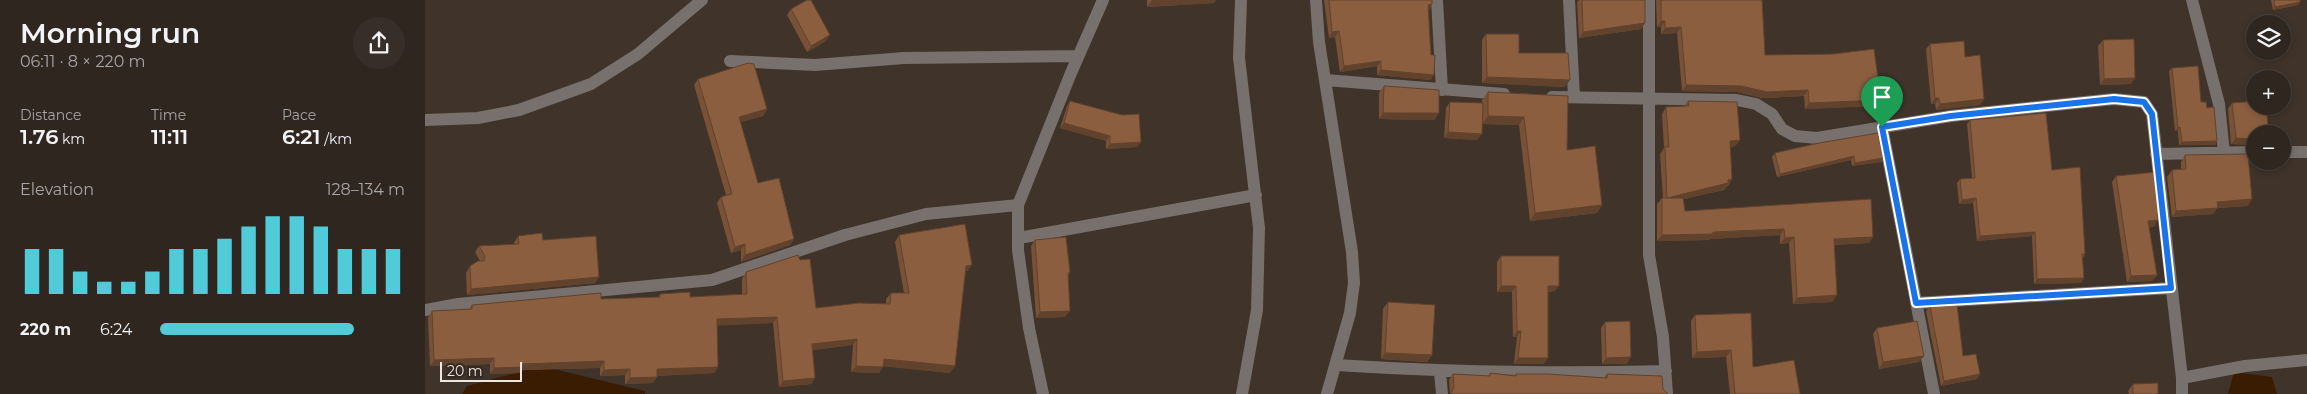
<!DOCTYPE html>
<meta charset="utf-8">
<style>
body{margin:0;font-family:Montserrat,sans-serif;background:#372e29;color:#f1f3f6;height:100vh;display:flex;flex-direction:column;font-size:19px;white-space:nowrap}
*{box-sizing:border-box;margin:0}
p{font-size:16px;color:#a7a5a5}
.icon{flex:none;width:28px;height:28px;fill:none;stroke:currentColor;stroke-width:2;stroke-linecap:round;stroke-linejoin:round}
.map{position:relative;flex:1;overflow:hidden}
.panel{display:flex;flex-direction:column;background:#2f2620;width:425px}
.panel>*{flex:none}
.controls{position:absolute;left:1821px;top:15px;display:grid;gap:10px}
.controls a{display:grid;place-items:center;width:45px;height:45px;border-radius:50%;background:#2f2620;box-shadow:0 2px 8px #0003,0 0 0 1px #4a433e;font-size:25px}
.scale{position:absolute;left:15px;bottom:12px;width:82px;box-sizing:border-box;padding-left:5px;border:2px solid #eee6e0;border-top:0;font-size:14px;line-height:18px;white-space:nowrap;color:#eee6e0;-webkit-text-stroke:4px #352921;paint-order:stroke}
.pin{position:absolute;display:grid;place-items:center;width:42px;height:42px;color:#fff;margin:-51px -21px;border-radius:50% 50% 50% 0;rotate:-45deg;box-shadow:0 0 5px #0007}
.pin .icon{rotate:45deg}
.round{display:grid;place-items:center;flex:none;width:52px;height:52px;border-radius:26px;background:#372e29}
.overview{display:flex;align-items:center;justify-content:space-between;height:85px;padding:0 20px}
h1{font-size:28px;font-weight:600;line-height:38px}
.metrics{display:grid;grid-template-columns:repeat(3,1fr);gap:8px;height:85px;padding:5px 20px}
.metrics div{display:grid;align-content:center}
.metrics b{font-size:21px;font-weight:600}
.metrics small{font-size:14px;font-weight:400}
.metrics p{font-size:14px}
.chart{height:140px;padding:10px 20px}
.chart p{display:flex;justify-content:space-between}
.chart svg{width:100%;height:90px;margin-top:5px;stroke:#52cbd9;stroke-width:6}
ul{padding:0 20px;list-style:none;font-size:16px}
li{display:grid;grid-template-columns:80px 60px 1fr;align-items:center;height:38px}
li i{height:12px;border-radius:6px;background:#52cbd9}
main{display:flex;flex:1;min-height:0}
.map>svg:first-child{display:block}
.water{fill:#3a1c03}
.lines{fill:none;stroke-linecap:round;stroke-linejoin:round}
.street{stroke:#77706c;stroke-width:12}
.wall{fill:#785136}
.shaded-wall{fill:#61422c}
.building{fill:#8b5e3f;stroke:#61422c}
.route-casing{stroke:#fff;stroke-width:10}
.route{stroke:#1a73e8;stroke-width:6}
</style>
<main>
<section class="panel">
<div class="overview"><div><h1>Morning run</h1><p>06:11 · 8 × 220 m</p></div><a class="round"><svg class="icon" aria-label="share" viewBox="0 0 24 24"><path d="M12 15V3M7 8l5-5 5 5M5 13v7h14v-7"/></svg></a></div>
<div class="metrics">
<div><p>Distance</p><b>1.76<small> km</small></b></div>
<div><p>Time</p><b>11:11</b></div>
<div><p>Pace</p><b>6:21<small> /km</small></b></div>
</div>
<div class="chart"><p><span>Elevation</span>128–134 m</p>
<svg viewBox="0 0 160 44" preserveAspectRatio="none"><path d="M5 44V22M15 44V22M25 44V33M35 44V38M45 44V38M55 44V33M65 44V22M75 44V22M85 44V17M95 44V11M105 44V6M115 44V6M125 44V11M135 44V22M145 44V22M155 44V22"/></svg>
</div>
<ul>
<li><b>220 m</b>6:24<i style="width:79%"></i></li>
</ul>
</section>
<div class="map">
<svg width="1882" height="394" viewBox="0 0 1882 394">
<rect width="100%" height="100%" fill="#3f332a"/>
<!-- water -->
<path class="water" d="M116 366 220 391V394H37L42 386Z
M1809 372 1847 377 1852 394H1803Z"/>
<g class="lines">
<!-- street -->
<path class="street" d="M816 0 814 58 834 228 832 310 817 394
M891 0 894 42 927 252 929 283 925 313 902 394
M1012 0 1017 90
M1144 0 1149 97
M1224 0V255L1238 337 1242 394
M1767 0 1794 104 1799 153
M305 61 390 65 479 58 653 56
M900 80 1079 94
M1127 97 1312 100 1331 104 1347 114 1357 129 1370 136 1392 138 1526 116 1689 99 1719 102 1727 114 1757 378V394
M0 120 53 118 94 110 166 84 213 54 277 0
M1457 127 1509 394
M1858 152H1882
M1731 154 1830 152
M594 238 831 195
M1491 303 1746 288
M0 310 33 304 287 280 420 235 501 214 593 205
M911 365C1022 372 1129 374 1241 371
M1015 372 1017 394
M1757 378 1820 366 1882 360
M618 394 604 328 593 250V205L646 73 678 0"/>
</g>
<!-- wall -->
<path class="wall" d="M722 0H791L789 3 722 7Z
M899 0H1007V4L1004 10 1006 80 952 75V66L915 72 910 37 904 38Z
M1154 0H1220L1216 29 1154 38 1152 2Z
M1231 0H1337L1340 55 1456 100 1451 106 1380 109 1379 96 1337 98 1312 92 1257 91 1252 33 1236 34V27H1232Z
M1846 0H1875V2L1873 5 1848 10Z
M366 9 401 41 382 52 362 15Z
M1061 34 1094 53 1140 87 1057 83V40Z
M1678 40 1706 84 1675 85 1673 46Z
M1505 44 1540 57 1559 99 1555 105 1511 110 1510 104H1506L1501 49Z
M1747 68 1776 102 1782 108 1792 141 1790 145H1754L1753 131H1750L1744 71Z
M273 79 342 109 338 116 315 122 333 183 369 239 365 245 316 262V250L306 253 292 203 296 197 301 195 269 85Z
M959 86 1014 113 1009 120 954 119V93Z
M1063 92 1143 96 1142 150 1177 205 1172 213 1105 221 1094 125 1057 124 1052 140 1019 138 1021 108 1025 102 1057 103V100Z
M645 101 716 142 712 147 681 149V141L635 128 642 106Z
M1263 101 1315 140 1310 146 1305 147 1307 179 1303 186H1302L1299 190 1258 199 1260 211 1444 243 1409 245 1412 295 1407 302 1368 304 1364 243 1355 244V235L1285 239 1284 240 1232 241V204L1237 198H1238L1235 154 1239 148 1237 114 1241 107 1259 106Z
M1807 103 1830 134V145L1806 144 1803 109Z
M1545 120 1627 170 1660 254 1658 258 1659 278 1656 283 1609 284 1607 236 1552 241 1548 203 1534 204 1532 183 1535 179 1547 178 1542 124Z
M1394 143 1458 158 1456 162 1427 166 1426 160 1352 177 1347 157 1350 153Z
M1760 155 1823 206 1792 208 1788 214 1747 217 1742 177 1747 170 1756 169V162Z
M1691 176 1735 213 1733 216 1729 227H1724L1732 275 1727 281 1702 282 1687 182Z
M474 235 543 271H541L525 373 458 366 454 373 426 372 428 345 387 350 390 378 386 384 354 387 348 323 292 325 293 367 289 373 232 376 228 383 200 384V375L175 376V368L96 370 94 373 65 374V364L5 366 3 318 7 311 44 309 47 305 233 297 235 294 265 297 317 295V279L321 272 391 308 461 304V299L466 293H479L470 242Z
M93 236 118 240 174 277 170 283 42 295 41 273 45 266 55 261 50 252 54 246 89 244V243Z
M610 240 645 272 643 276 640 317 611 318 606 246Z
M1076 256 1130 291 1123 292 1119 364H1089L1092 337H1088L1087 292H1072V262Z
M963 302 1007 355 1002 362 956 359 958 309Z
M1505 306 1538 356 1555 374 1552 379 1516 386 1501 311Z
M1270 315 1328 367 1375 394H1305L1301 357 1267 358 1266 321Z
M1180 322 1202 364H1177L1176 328Z
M1452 328 1499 356 1494 362 1454 369 1448 334Z
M1065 373 1090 375 1091 374 1179 378 1182 374 1238 389 1243 394H1025L1024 380 1028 374 1064 376Z
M1708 384 1733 394H1704L1703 391Z"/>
<!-- shaded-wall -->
<path class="shaded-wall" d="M727 0H791L789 3 722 7Z
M1875 2 1873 5 1848 10 1850 7Z
M1007 4 1004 10 1003 5Z
M1236 21H1240L1236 27H1232Z
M1220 23 1216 29 1154 38 1158 32Z
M1256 27 1252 33 1236 34 1240 28Z
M914 31 910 37 904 38 907 32Z
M405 35 401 41 382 52 386 46Z
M956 61 952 66 915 72 919 66Z
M956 70 1009 75 1006 80 952 75Z
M1062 77 1145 80 1140 87 1057 83Z
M1710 78 1706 84 1675 85 1679 79Z
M1261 85 1316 86 1383 90 1379 96 1337 98 1312 92 1257 91Z
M1510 98H1514L1510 104H1506Z
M1559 99 1555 105 1511 110 1515 104Z
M1456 100 1451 106 1380 109 1384 103Z
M342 109 338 116 310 124 314 117Z
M958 113H1014L1009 120 954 119Z
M1063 116 1099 117 1094 125 1057 124Z
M639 123 685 136 681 141 635 128Z
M1755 127 1753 131H1750L1753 128Z
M1023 132 1057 134 1052 140 1019 138Z
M1811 138 1830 139V145L1806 144Z
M1315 140 1310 146 1301 147 1305 141Z
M1792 141 1790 145H1754L1757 142Z
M716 142 712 147 681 149 685 144Z
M1429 156 1426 160 1352 177 1355 174Z
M1458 158 1456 162 1427 166 1430 163Z
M1307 179 1299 190 1238 204 1242 198Z
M1551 198 1548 203 1534 204 1537 200Z
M1827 199 1823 206 1792 208 1788 214 1747 217 1751 211 1792 202Z
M1177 205 1172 213 1105 221 1110 213Z
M1733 220 1729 227 1719 228 1723 221Z
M1359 229 1355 235 1285 239 1284 240 1232 241 1237 235Z
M1610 232 1607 236 1552 241 1555 236Z
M1369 237 1364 243 1355 244 1360 238Z
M1448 237 1444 243 1404 245 1409 239Z
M369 239 365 245 316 262 320 255Z
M320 244 316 250 306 253 310 247Z
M547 265 543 271 537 272 541 266Z
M1732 275 1727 281 1702 282 1706 276Z
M174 277 170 283 42 295 46 289Z
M1659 278 1656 283 1609 284 1612 279Z
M1076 286H1091L1087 292H1072Z
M1123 286H1134L1130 291 1119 292Z
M1412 295 1407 302 1368 304 1372 298Z
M645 311 640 317 611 318 615 312Z
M352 317 348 323 287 326 292 319Z
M1092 331H1096L1092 337H1088Z
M432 339 428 345 383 351 387 344Z
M1306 350 1301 357 1267 358 1272 352Z
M960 353 1007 355 1002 362 956 359Z
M1499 356 1494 362 1454 369 1458 362Z
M1206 357 1202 364H1177L1181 358Z
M69 358 65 364 5 366 9 360Z
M1093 358H1123L1119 364H1089Z
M459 359 530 366 525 373 454 366Z
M179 361 175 368 96 370 94 373 65 374 69 368 98 364Z
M431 366 458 367 454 373 426 372Z
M293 367 289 373 227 376 232 369Z
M205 369 200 375 175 376 179 370Z
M1555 374 1552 379 1516 386 1519 381Z
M232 377 228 383 200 384 205 378Z
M390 378 386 384 354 387 358 381Z"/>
<!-- building -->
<path class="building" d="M382 0H386L405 35 386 46 366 9Z
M904 0H1007V4L1003 5 1006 55H1010L1009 75 956 70V61L919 66 914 31 907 32Z
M1157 0H1220V23L1158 32Z
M1236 0H1337L1340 55 1408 54 1449 49 1456 100 1384 103 1383 90 1342 92 1316 86 1261 85 1256 27 1240 28V21H1236Z
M1849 0H1875V2L1850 7Z
M1061 34H1094V53H1143L1145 80 1062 77Z
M1709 39 1710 78 1679 79 1678 40Z
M1539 41 1540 57 1555 55 1559 99 1515 104 1514 98H1510L1505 44Z
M323 63 329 64 342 109 314 117 333 183 354 178 369 239 320 255V244L310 247 296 197 307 194 273 79Z
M1773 66 1776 102H1781L1782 108 1789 107 1792 141 1757 142 1755 127 1753 128 1747 68Z
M959 86 1014 90V113H958Z
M1063 92 1143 96 1142 150 1170 146 1177 205 1110 213 1099 117 1063 116Z
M645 101 697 115 714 114 716 142 685 144V136L639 123Z
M1263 101 1312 102 1315 140 1305 141 1307 179 1303 180V183L1242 198 1240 147H1244L1241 107 1264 106Z
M1830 101V106H1841L1844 134H1830V139L1811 138 1807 103Z
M1025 102 1058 103 1057 134 1023 132Z
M1621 113 1627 170 1655 167 1660 254H1657L1659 278 1612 279 1610 232 1555 236 1551 198 1537 200 1535 179 1550 178 1545 120Z
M1453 133 1458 158 1430 163 1429 156 1355 174 1350 153 1394 143Z
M1823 154 1827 199 1792 202 1793 208 1751 211 1747 170 1761 169 1760 155Z
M1731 172 1735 213H1733V220L1723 221 1732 275 1706 276 1691 176Z
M1237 198H1258L1260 211 1446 199 1448 237 1409 239 1412 295 1372 298 1369 237 1360 238 1359 229 1288 232V234L1237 235Z
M540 224 547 265 541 266 530 366 459 359 458 367 431 366 432 339 387 344 390 378 358 381 352 317 292 319 293 367 232 369V377L205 378V369L179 370V361L98 364V367L69 368V358L9 360 7 311 47 309V305L176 293V299L235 297V294L265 292V297L322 294 321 272 373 255 375 260 385 259 391 308 434 303 465 304 466 293H484L474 235Z
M117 233 118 240 171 236 174 277 46 289 45 266 53 261H59L60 256 54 246 94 244 93 236Z
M641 237 645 272 643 273 645 311 615 312 610 240Z
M1076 256H1134V286H1123V358H1093L1096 331H1092L1091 286H1076Z
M963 302 1010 305 1007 355 960 353Z
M1532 304 1538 356 1551 354 1555 374 1519 381 1505 306Z
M1326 313 1328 367 1369 360 1375 394H1310L1306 350 1272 352 1270 315Z
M1205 321 1206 357 1181 358 1180 322Z
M1492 321 1499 356 1458 362 1452 328Z
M1065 373 1091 376V374H1122L1182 378V374L1237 376 1238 389 1243 394H1026L1029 387 1028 374 1065 376Z
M1733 383V394H1708V384Z"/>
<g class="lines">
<!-- route casing -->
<g class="route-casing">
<path id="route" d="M1689 99 1719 102 1727 114 1746 288 1491 303 1457 127 1526 116Z"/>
</g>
<!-- route -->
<use href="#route" class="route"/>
</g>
</svg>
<div class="controls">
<a><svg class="icon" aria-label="layers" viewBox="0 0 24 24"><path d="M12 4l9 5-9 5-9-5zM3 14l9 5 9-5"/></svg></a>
<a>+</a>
<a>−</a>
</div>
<div class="scale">20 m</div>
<div class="pin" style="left:1457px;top:127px;background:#1e9e55"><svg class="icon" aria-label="arrive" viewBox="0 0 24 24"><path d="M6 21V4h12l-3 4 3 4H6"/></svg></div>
</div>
</main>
